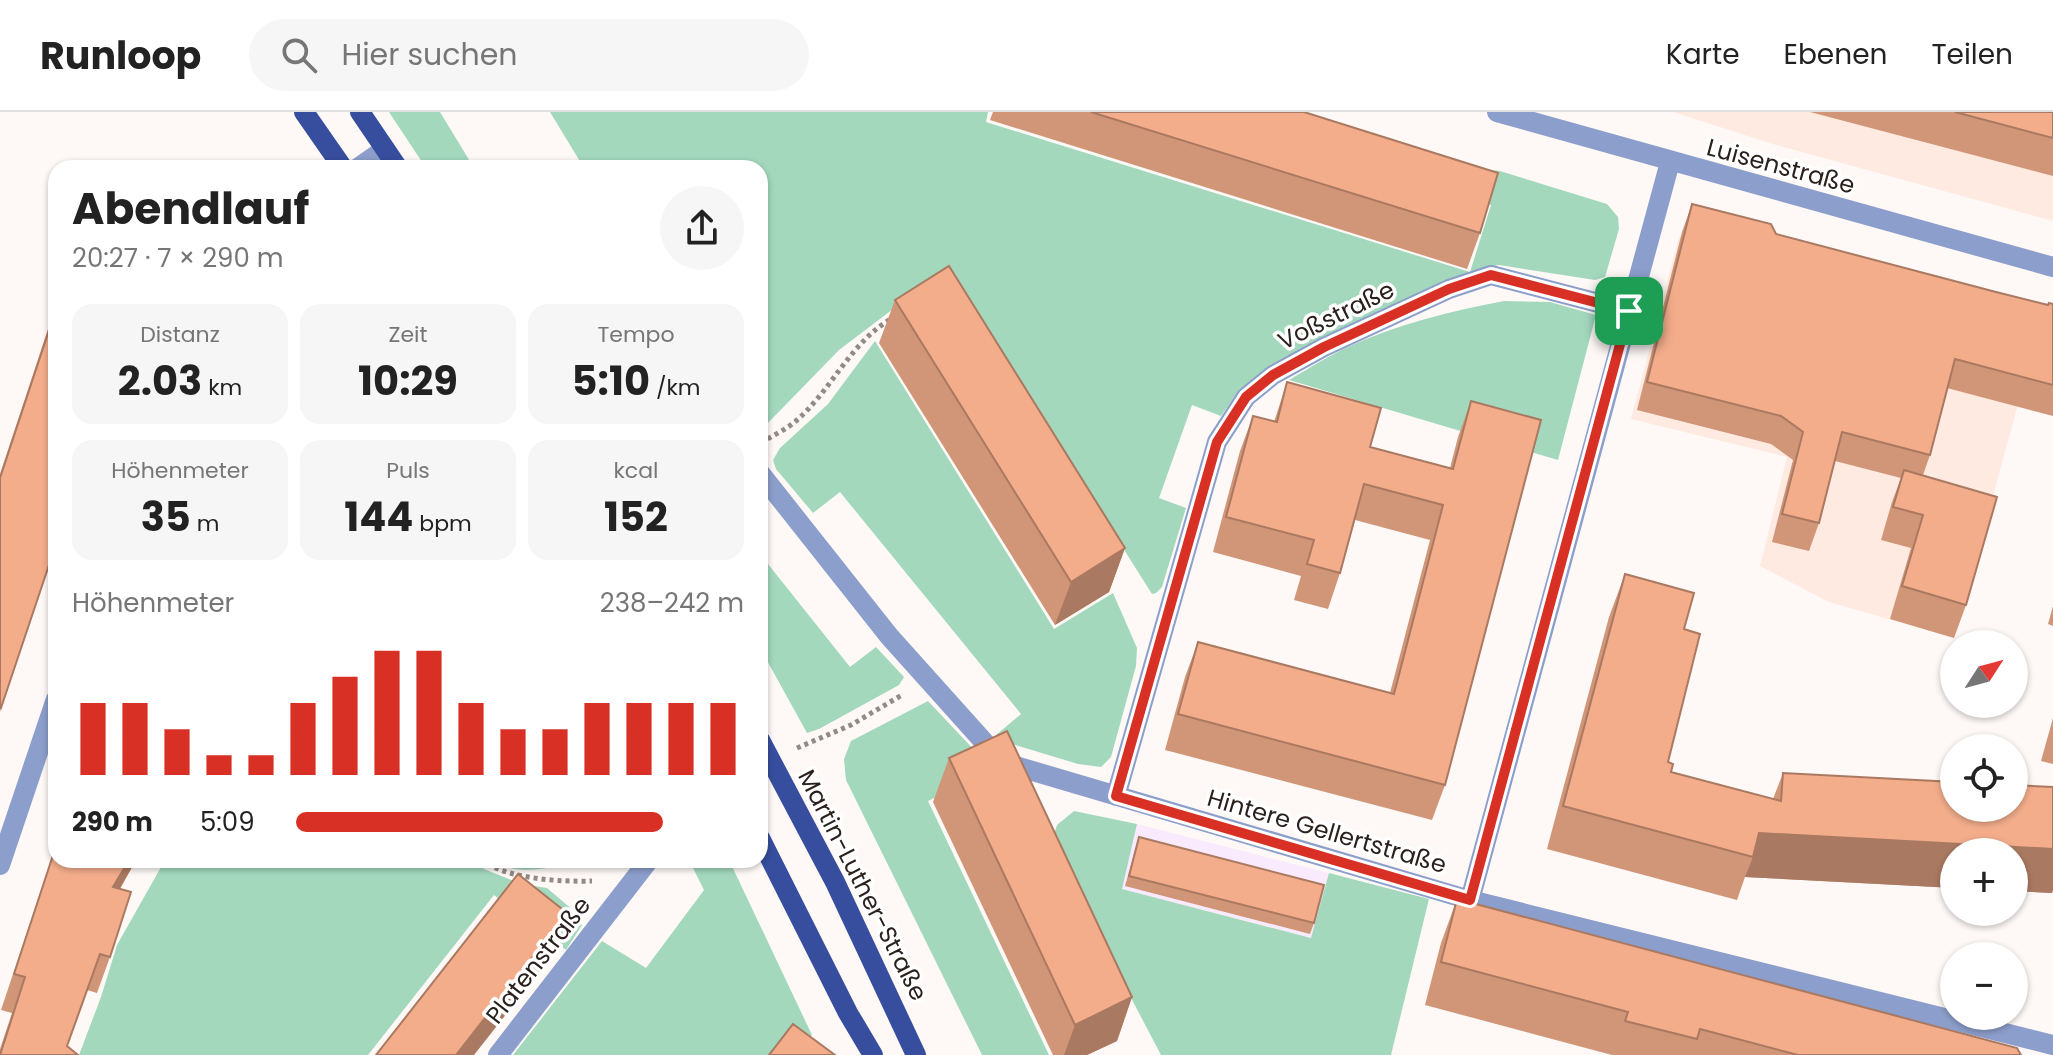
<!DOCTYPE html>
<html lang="de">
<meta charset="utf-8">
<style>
body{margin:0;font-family:Poppins,sans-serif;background:#f6f6f6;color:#222;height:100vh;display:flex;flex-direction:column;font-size:30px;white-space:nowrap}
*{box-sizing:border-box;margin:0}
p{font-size:26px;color:#767676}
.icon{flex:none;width:44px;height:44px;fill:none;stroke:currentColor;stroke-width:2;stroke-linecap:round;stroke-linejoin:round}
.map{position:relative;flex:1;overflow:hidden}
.panel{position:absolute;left:48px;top:48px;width:720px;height:708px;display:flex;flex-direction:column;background:#fff;border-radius:24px;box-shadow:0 2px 6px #0004}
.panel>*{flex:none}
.needle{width:52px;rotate:54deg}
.fabs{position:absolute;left:1940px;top:518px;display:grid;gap:16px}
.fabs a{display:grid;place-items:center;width:88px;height:88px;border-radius:50%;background:#fff;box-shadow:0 2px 6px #0004;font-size:40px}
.pin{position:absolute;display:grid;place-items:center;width:68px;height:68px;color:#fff;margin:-34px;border-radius:16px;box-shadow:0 4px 12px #0006}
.round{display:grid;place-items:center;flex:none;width:84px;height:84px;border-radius:42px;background:#f6f6f6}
.headline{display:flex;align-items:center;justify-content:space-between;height:136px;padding:0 24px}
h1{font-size:44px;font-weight:700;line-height:60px}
.figures{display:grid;grid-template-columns:repeat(3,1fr);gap:12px;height:136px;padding:8px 24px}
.figures div{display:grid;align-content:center;border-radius:20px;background:#f6f6f6;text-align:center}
.figures b{font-size:40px;font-weight:700}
.figures small{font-size:22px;font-weight:400}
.figures p{font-size:22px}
.chart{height:224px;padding:16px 24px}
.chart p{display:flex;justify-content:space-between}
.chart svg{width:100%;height:144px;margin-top:8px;stroke:#d93025;stroke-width:6}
ul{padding:0 24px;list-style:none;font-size:26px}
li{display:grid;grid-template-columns:128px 96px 1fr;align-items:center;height:60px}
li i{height:20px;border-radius:10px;background:#d93025}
header{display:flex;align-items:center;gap:48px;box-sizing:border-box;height:112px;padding:0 40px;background:#fff;border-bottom:2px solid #e0e0e0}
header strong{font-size:38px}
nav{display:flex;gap:44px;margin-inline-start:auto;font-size:28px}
.search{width:560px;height:72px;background:#f6f6f6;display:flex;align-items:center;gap:20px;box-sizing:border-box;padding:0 28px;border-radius:44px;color:#767676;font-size:30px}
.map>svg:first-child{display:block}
.built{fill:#feeae0}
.industrial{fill:#faeafd}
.green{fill:#a3d8bd}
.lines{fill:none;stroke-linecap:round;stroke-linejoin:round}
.path{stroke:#928a87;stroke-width:5;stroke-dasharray:4 4;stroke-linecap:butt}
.minor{stroke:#8c9ecb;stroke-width:20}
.major{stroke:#374e9e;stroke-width:20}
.wall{fill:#d19578}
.shaded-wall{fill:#aa7961}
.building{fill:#f3ad8b;stroke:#aa7961;stroke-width:2}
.route-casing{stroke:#fff;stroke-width:16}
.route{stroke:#d93025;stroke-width:10}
.labels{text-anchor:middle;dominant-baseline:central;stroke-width:7;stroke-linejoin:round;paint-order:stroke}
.street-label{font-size:24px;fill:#2a211d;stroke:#fff}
</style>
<header>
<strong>Runloop</strong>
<div class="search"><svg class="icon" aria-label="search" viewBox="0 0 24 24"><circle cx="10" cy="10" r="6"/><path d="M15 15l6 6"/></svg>Hier suchen</div>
<nav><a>Karte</a><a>Ebenen</a><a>Teilen</a></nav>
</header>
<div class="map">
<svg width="2053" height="943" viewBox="0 0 2053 943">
<rect width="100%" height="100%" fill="#fef9f6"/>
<!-- built -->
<path class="built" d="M1673 0H2053V109L1773 32Z
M1692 114 2040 212 1954 526 1829 490 1760 454 1787 345 1631 307 1679 125Z"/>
<!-- industrial -->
<path class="industrial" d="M1137 712 1329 761 1312 826 1121 777Z"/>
<!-- green -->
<path class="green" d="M389 0H440L474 56H426Z
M550 0H988L986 10 1470 160 1491 93 1464 84 1484 57 1500 59 1607 92 1618 105 1619 117 1605 165 1595 168 1499 153 1470 160 1240 277 1221 304 1192 293 1159 386 1186 396 1162 475 1156 481 1152 482 966 187 909 185 839 238 766 313 760 314V56H584Z
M1504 189 1550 190 1596 203 1558 348 1289 268C1308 257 1328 244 1348 235 1398 212 1450 199 1504 189Z
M875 229 1054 517 1113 481 1137 536 1136 554 1111 645 1101 655 1078 652 1002 629 996 623 1021 602 840 380 813 401 776 357 773 348 780 336 828 292Z
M760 442 850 555 876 535 904 565 899 573 819 617 807 621 760 536Z
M928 589 993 658 928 689 1049 943H982L846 668 844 647 851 629Z
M1074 699 1137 712 1122 777 1311 826 1329 761 1429 787 1391 943H1161L1064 758 1053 725 1057 713Z
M165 748H471L484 757 521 772 547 776 581 805 582 813 566 838 494 783 368 943H79L101 885 117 833Z
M493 748H582C554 755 519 766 493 748Z
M689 748H729L812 923 787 943H513L602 829 646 856 704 778Z"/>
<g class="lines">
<!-- path -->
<path class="path" d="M761 331C773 323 788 317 798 307 832 277 851 230 891 207
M797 636 851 613 902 583
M481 748C507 767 560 770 592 769"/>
<!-- minor -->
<path class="minor" d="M1497 0 2053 155
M358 56 385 37
M760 361 889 524 1002 650 1470 788 2053 933
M1116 684 1217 330 1246 285 1273 263 1324 235 1449 177 1491 163 1629 199
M0 753 56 587
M1470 788 1670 50
M498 943 649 748"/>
<!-- major -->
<path class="major" d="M304 0 343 56
M360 0 398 56
M760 628 835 770 916 943
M760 726 848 901 873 943"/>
</g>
<!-- wall -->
<path class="wall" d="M993 0H1304L1480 121 1467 157 990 8Z
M1810 0H2053V64Z
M1692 92 1776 122 1996 180 2048 193 2053 192V304L1947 276 1930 343 1923 363 1966 493 1954 526 1890 507 1911 436 1881 428 1892 390 1901 366 1835 349 1819 411 1809 439 1772 430 1793 348 1771 332 1637 298 1682 120Z
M895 188 1125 436 1109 480 1055 513 879 231Z
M56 193V432L0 600V362Z
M1287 270 1370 335 1450 356 1458 325 1471 289 1445 673 1432 708 1165 638 1185 565 1198 530 1390 581 1430 428 1355 408 1340 461 1328 497 1294 488 1301 464 1213 440 1240 339 1253 304 1274 310Z
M1625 462 1684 517 1668 650 1671 660 1773 687 1783 661 2053 675V778L2052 781 1745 765 1737 788 1547 737 1609 505Z
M2053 494V514L2048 512Z
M2053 606V652L2041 649Z
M949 646 1132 885 1117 929 1087 943H1053L933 690Z
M1139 725 1314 811 1310 822 1125 774Z
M56 733V748H136L120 777 110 845 97 881 87 878 0 943V937L12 901 1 898Z
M1457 787 2021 943H1612L1425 893 1441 831Z"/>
<!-- shaded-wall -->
<path class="shaded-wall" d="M1125 436 1109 480 1055 513 1071 470Z
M1759 721 2053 737V778L2052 781 2014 779V740H1954V776L1745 765 1753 745Z
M129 748H136L100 811 113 775Z
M567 801 552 844 474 943H456Z
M1132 885 1117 929 1087 943H1064L1075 913Z"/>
<!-- building -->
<path class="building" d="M1091 0H1304L1498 61 1480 121Z
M1955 0H2053V26Z
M1692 92 1771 112 1776 122 1996 180 2048 193 2049 191 2053 192V273L1955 247 1930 343 1842 320 1819 411 1782 402 1803 320 1781 304 1647 270Z
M949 154 1125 436 1071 470 895 188Z
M56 197V432L1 596 0 595V366Z
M1287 270 1381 296 1370 335 1453 357 1471 289 1541 308 1445 673 1178 602 1198 530 1394 582 1443 393 1364 372 1340 461 1307 452 1314 428 1226 405 1253 304 1277 310Z
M1904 358 1997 385 1966 493 1902 474 1923 403 1893 395Z
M1625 462 1694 481 1684 517 1700 522 1668 650 1673 652 1671 660 1781 689 1783 661 1954 670V696H2014V673L2053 675V737L1759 721 1753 745 1563 694Z
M1007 619 1132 885 1075 913 949 646Z
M1139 725 1324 773 1314 811 1129 764Z
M56 734V748H129L113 775 131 780 110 845 100 842 67 934 78 943H0L25 865 14 862Z
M518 762 567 801 456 943H376Z
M1457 787 2017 936 2021 943H1798L1700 917 1697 927 1625 909 1628 900 1441 850Z
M793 912 835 943H769Z"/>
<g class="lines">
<!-- route casing -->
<g class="route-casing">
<path id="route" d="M1491 163 1629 199 1470 788 1116 684 1217 330 1246 285 1273 263 1324 235 1449 177Z"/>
</g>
<!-- route -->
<use href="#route" class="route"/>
</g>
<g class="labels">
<!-- street labels -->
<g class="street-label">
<text transform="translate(1781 54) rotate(15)">Luisenstraße</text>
<text transform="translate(1336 203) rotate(-26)">Voßstraße</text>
<text transform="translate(1327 719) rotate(16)">Hintere Gellertstraße</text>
<text transform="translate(863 773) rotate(63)">Martin-Luther-Straße</text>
<text transform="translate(538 848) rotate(-52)">Platenstraße</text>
</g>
</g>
</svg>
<div class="fabs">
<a><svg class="needle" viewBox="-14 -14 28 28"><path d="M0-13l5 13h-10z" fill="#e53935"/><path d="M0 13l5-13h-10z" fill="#767676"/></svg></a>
<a><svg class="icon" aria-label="locate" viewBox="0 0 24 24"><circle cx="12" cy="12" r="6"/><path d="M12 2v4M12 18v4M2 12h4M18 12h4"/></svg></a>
<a>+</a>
<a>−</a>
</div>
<div class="pin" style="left:1629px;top:199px;background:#1e9e55"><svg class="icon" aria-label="arrive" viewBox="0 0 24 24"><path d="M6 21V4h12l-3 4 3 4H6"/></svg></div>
<section class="panel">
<div class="headline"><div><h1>Abendlauf</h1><p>20:27 · 7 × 290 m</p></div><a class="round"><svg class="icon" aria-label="share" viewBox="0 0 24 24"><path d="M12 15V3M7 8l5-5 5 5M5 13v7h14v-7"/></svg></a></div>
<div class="figures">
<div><p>Distanz</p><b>2.03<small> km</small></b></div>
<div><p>Zeit</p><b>10:29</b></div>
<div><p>Tempo</p><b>5:10<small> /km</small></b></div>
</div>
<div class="figures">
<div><p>Höhenmeter</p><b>35<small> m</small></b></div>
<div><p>Puls</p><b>144<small> bpm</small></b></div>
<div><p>kcal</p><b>152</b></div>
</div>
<div class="chart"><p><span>Höhenmeter</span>238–242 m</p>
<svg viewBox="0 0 160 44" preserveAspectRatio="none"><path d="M5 44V22M15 44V22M25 44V30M35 44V38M45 44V38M55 44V22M65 44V14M75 44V6M85 44V6M95 44V22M105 44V30M115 44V30M125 44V22M135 44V22M145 44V22M155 44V22"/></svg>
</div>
<ul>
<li><b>290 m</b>5:09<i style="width:82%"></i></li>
</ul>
</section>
</div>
